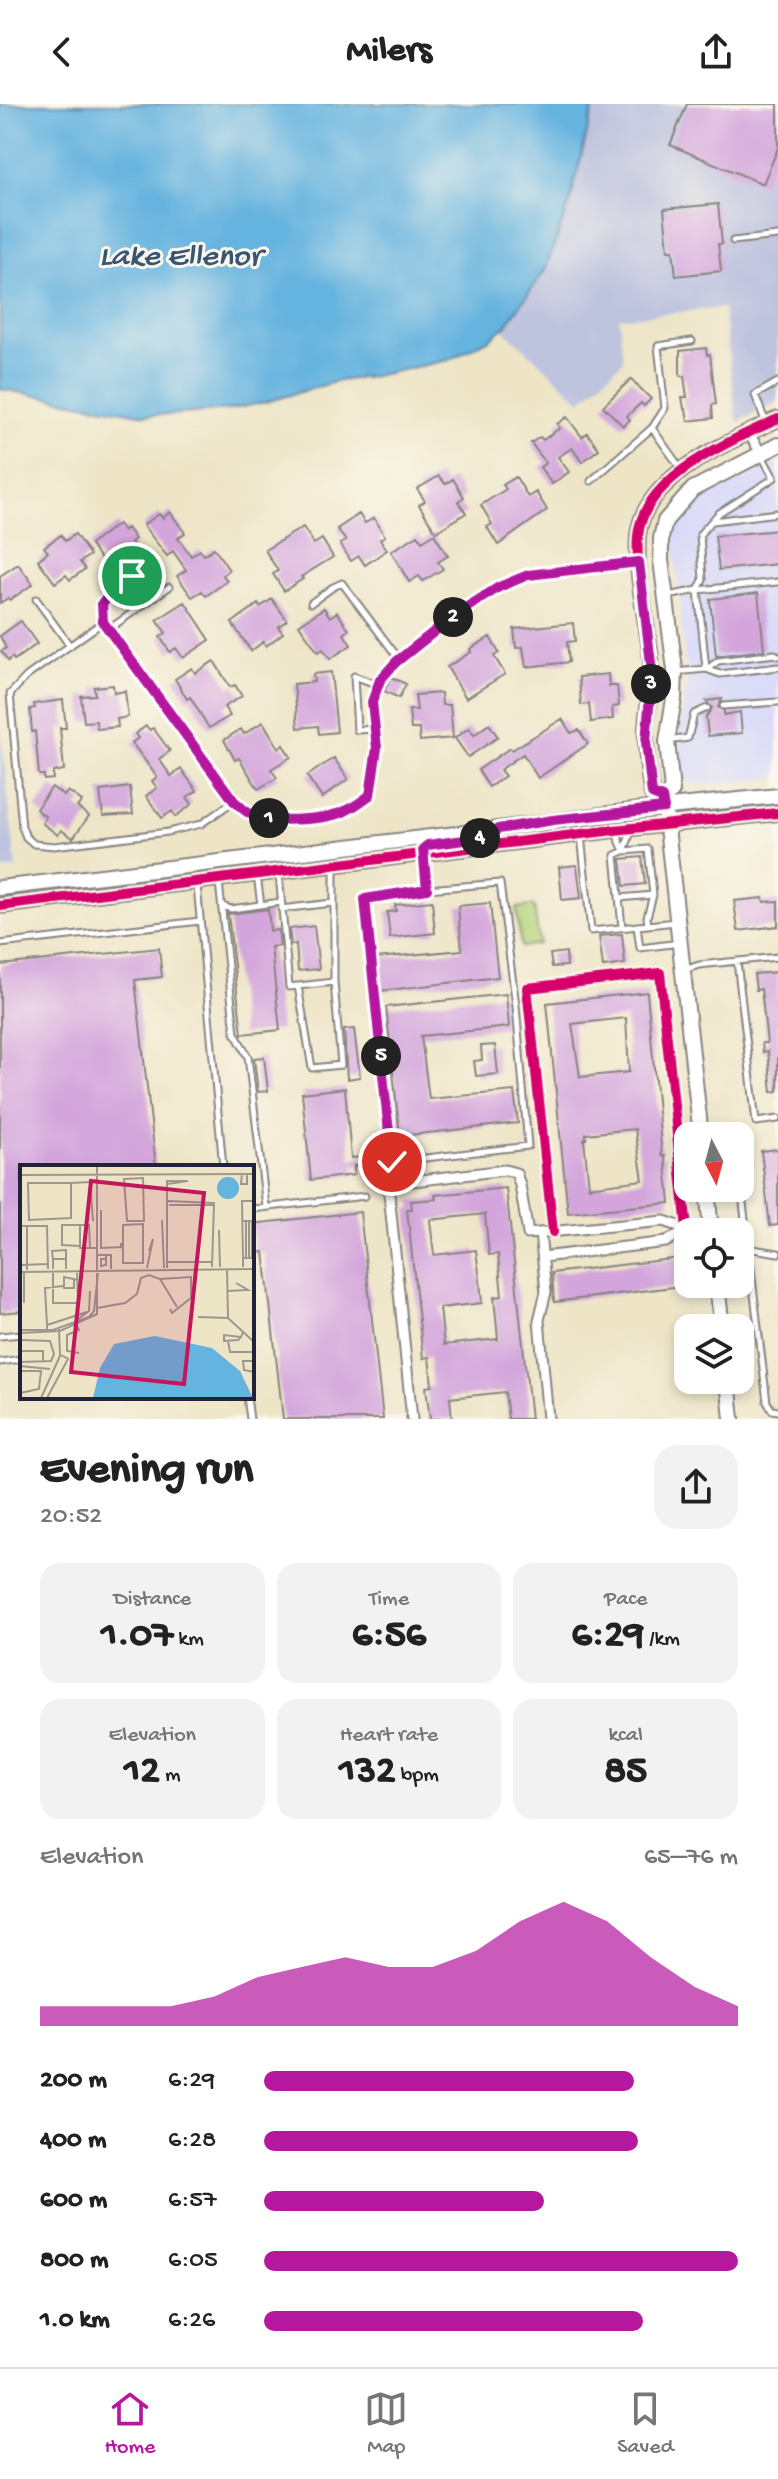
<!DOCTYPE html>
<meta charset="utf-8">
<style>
body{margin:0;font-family:"Gochi Hand",sans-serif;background:#f2f2f2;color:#222;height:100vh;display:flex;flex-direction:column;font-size:30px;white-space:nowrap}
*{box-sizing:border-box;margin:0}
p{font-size:26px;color:#767676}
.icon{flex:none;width:44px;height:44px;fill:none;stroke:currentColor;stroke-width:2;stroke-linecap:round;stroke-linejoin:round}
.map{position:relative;height:1315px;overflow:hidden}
.side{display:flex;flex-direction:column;background:#fff;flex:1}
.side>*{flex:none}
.needle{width:52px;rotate:174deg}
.fabs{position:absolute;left:674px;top:1018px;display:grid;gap:16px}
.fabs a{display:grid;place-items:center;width:80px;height:80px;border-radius:16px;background:#fff;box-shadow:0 4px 12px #0003;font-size:40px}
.pin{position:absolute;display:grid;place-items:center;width:68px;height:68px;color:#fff;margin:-34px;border:4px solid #fff;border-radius:50%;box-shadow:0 2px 8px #0007}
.km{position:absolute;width:40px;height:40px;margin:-20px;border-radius:50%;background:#222;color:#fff;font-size:22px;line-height:40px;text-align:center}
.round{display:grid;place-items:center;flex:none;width:84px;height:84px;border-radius:24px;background:#f2f2f2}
.head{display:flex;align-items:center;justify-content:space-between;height:136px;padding:0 40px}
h1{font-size:44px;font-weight:700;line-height:60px}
.figures{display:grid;grid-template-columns:repeat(3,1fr);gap:12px;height:136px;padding:8px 40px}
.figures div{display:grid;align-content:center;border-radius:20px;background:#f2f2f2;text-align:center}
.figures b{font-size:40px;font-weight:700}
.figures small{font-size:22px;font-weight:400}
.figures p{font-size:22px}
.chart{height:224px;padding:16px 40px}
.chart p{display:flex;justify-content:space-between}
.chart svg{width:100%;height:144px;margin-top:8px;fill:#b5179e;opacity:.7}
ul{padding:0 40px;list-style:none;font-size:26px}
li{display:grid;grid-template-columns:128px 96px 1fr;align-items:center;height:60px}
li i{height:20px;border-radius:10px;background:#b5179e}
header{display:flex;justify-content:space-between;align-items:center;height:104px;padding:0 40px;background:#fff;font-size:36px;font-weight:700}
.tab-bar{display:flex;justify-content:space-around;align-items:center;height:112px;border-top:2px solid #e0e0e0;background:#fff;font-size:22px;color:#767676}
.tab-bar a{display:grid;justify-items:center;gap:4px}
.tab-bar .selected{color:#b5179e}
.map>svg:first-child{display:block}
.built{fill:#d6d8f9}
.industrial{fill:#bec3de}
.green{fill:#b4d278;stroke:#6b7a5a;stroke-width:2}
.water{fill:#65b3df;stroke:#446a8d;stroke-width:2}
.building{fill:#d3a5dc;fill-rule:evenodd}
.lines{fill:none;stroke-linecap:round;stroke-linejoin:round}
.lane-casing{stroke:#888481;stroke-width:9}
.street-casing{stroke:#888481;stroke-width:13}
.secondary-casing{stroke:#888481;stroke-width:18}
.lane{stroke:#fff;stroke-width:5}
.street{stroke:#fff;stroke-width:9}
.secondary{stroke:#fff;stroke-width:14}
.cycleway-casing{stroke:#fbf7ec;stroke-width:15}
.cycleway{stroke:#d6006c;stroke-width:10}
.route-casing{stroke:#fff;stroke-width:16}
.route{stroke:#b5179e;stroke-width:10}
.labels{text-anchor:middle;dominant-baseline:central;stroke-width:6;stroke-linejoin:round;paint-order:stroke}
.water-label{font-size:32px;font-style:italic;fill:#395574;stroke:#fbf7ec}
.inset-road{fill:none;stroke:#9c978f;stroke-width:2}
.view{fill:#c2185b;fill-opacity:0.15;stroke:#c2185b;stroke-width:4}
.inset-edge{fill:none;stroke:#22223b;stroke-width:4}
</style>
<header><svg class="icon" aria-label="back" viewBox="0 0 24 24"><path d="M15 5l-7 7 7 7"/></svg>Milers<svg class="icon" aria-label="share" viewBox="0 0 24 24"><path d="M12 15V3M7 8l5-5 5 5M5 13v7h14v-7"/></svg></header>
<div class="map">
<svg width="778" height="1315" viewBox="0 0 778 1315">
<rect width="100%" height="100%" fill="#fbf7ec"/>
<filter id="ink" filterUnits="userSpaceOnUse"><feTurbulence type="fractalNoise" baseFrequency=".0125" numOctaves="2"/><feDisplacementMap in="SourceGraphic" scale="16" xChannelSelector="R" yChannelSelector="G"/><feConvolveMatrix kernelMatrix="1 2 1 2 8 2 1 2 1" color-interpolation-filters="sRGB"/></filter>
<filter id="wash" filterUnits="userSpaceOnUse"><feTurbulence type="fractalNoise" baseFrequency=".006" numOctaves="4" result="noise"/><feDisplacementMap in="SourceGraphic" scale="32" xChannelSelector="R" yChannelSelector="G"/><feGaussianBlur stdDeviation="1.8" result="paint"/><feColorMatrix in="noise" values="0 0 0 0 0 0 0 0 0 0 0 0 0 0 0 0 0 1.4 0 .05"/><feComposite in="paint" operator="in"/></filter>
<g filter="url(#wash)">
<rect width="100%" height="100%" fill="#eee5c7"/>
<!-- built -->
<path class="built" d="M778 355V674L696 682 686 677 681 648 680 624 687 578 673 431 677 421 694 399 706 389Z"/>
<!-- industrial -->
<path class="industrial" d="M549 0H778V298L737 318 723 204 619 214 623 257 581 297 463 188Z
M0 620 16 764 0 766Z"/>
<!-- green -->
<path class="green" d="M534 802 539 840 521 843 516 804Z"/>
<!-- water -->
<path class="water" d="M0 0H594L570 98 545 166 505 223 488 236 449 256 369 273 338 277 266 298 228 306 182 310 146 311 0 285Z"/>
<g id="blocks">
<!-- building -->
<path class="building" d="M687 0H778V44L763 80 670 41Z
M718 100 722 140H718L721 167 676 172 673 146H668L664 105Z
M706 244 707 251 710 250 716 300 712 301 713 314 688 317 686 305H684L682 293H687L684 272H680V247Z
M631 275 651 295 644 302 641 299 627 312 630 316 623 322 603 302Z
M567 313 582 333 587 329 599 345 582 358 572 344 558 353 569 368 552 380 540 363 546 359 531 339 540 333 543 336 560 324 557 320Z
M439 372 445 380 453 375 464 393 458 397 466 409 436 428 419 401 425 397 417 385Z
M516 373 528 393 536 388 547 406 498 441 487 423 492 420 481 401 506 385 503 381Z
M170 408 185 429 178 434 191 452 200 446 204 451 214 444 229 466 223 471 227 477 206 492 202 487 192 493 177 472 186 466 173 447 167 452 143 421 159 410 163 414Z
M359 410 365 419 374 414 385 432 380 435 387 446 365 461 359 452 351 457 340 440 346 437 337 425Z
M118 420 123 427 127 424 135 435 131 438 134 442 111 459 109 456 104 459 90 441Z
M303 423 314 440 322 435 333 453 301 473 303 475 284 487 273 470 278 467 265 446Z
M778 426V460L719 466 715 432Z
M75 430 90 451 80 458 85 465 70 476 66 471 55 479 38 456 48 448 44 443 61 431 65 437Z
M434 430 448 452 438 458 443 465 423 477 419 472 409 478 391 447 418 431 422 437Z
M18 460 33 480 10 496 8 494 0 499V472Z
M758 489 764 546 716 552 710 495Z
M272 495 287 516 278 523 283 529 266 542 263 538 251 547 232 519 258 500 260 503Z
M185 498 210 536 183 554 176 544 170 548 160 533 166 529 157 516Z
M324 504 330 513 337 508 349 526 344 530 351 541 330 555 323 545 318 548 299 521Z
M21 517 37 540 14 556 12 553 8 557 1 547 6 544 0 532Z
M573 519 575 537 567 538 569 558 526 563 523 543 516 544 514 525Z
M490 533 499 549 494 552 505 570 466 594 447 563 471 548 470 545Z
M214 557 230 583 235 581 242 592 224 603 230 612 209 624 190 593 187 595 175 575 192 564 195 569Z
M331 568 337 628 319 630 318 622 298 624 294 580 314 578 313 570Z
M608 570 609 582H617L619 602 612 603 613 615 591 618 589 600 581 601 579 573Z
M391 573 406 580 399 594 384 587Z
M113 581 114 589 125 587 128 613 117 615 118 623 97 625 96 617 84 618 81 592 95 591 94 583Z
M441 589 442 601H450L453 634 420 637 419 625H411L409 606H417L415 591Z
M722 595 718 603 724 607V611L740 608 742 629 708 632 706 613 712 604 706 597Z
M63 596 66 624H60L64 666 53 668V675L44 676V671H39L35 627 32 628 30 605 35 604 34 600Z
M562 615 571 629 579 626 588 640 538 674 523 650 500 666 505 672 489 683 478 666 510 644 512 646Z
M263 618 279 644 283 641 291 653 271 665 277 674 258 685 239 654 235 656 224 636 241 625 244 630Z
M489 620 498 633 468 653 455 634 469 624 474 631Z
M146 622 150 626 153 624 170 647 159 655 171 672 181 665 197 687 187 693 192 700 175 713 172 707 162 714 146 692 157 684 152 677 157 673 132 639 138 634 135 630Z
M334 654 348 675 322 694 307 672Z
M52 683 64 692 68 687 82 697 77 703 89 712 73 734 61 726 58 731 42 719 46 713 36 705Z
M130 683 133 710 103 712 100 687Z
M642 753 645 780 624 782 621 755Z
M577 761 581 794 562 796 559 763Z
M763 794 764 798 778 797V822L738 827 734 797Z
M432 797 435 829 390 834 387 808 396 807 395 801Z
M490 799 498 873 380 887 377 854 462 846 458 802Z
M268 805 270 827 278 826 280 842 271 843 280 926 242 930 228 810Z
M314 822 319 865 298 867 296 840 291 841 289 825Z
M622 830 625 860 603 863 599 832Z
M159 844 162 873 135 876 156 1063H22V1207L0 1209V861Z
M566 848 567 862 552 863 550 850Z
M778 868V987L772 988 768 947 763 948 762 939H767L761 885 756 886 754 870Z
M647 888 662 1052H665L670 1099 568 1109 547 899ZM626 914 629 968 580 973 572 920ZM635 1025 643 1076 589 1083 584 1035H586V1030Z
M506 890 509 923 421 932 429 995 514 987 518 1019 400 1032 386 903Z
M354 925 360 973 347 975 344 926Z
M495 941 498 970 476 972 474 957 482 956 481 942Z
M264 953 268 987 258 988 254 954Z
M345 984 351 1054 363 1053 364 1061 354 1062V1071L311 1076 302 989Z
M778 1045V1121L770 1122 761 1047Z
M506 1084 531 1315H508L505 1288 450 1294 452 1315H430L426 1283 432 1282 429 1253 423 1254 407 1105H412L411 1097 436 1095 435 1091ZM485 1110 489 1151 498 1150 502 1192 494 1193 498 1235 444 1241 440 1204 482 1199 480 1177 476 1146 434 1151 430 1116Z
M360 1108 383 1315H283L264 1148 255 1149 252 1120Z
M688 1153V1181L554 1198 552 1169Z"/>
</g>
</g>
<g filter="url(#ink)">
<use href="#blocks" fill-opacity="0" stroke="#888481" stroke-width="2"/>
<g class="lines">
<!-- lane casing -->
<g class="lane-casing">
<path id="lane" d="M733 137 778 132
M766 319 755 291 778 278
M652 324 665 304 658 242 692 237
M591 377 652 324 681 365
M713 417 778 409
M668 492 698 486 778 478
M36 495 70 542
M149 496 132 472 102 499 103 518 234 697 250 710 264 714H316L341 710 370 691 377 644 372 598 380 576 396 558 455 511 499 483 528 471 637 458
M311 499 333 483 342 479 399 555
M103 518 27 572 10 590 22 723 26 733 34 740 54 742 168 728 201 720 234 697
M109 525 169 483
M706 565 698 486 703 476 700 430 719 409 774 374 762 352
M707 565 718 557 775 550 778 552
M676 568 706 565 720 570 778 563
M723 602 778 598
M375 625 357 626 354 572 378 581
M668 637 688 634 694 610 707 604
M615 727 624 747
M581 731 591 827 676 818
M624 747 632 726
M423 752 427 785
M334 763V878L298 882 312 964 341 961 334 878
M279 770 289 883 298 882
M257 771 261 801
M219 778 235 929 248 953 266 1103
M500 779 516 902 528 1042 392 1058 365 795 427 785Z
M197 781 223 1063
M619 794 653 791 648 745 624 747 615 751 622 823
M223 802 231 805 281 798
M281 805 332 799
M648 821 647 813 653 791
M637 822 640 844 680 839
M0 840 200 817
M737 857 756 1018 778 1015
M684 866 699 861 778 853
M740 1074 767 1298 772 1306 778 1307
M252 1105 365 1092
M740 1143 778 1149
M0 1232 22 1230
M0 1258 22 1255
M247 1293 250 1315"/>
</g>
<!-- street casing -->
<g class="street-casing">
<path id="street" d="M748 328 761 349
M553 1128 527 884 660 869 687 1125
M540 1129 546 1188 539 1216 548 1315
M543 1153 666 1138 687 1125
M412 1315 388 1080 505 1066 516 1069 520 1081 528 1130 664 1117 687 1125 711 1124"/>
</g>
<!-- secondary casing -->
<g class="secondary-casing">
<path id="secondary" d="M662 694 652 690C648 668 645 645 646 622 648 599 653 578 651 555 647 517 635 470 638 432 643 372 731 337 778 315
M662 694 672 687 667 637 674 595 675 566 661 456V434L665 417 693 385 778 341
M666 714 701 1032
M0 784 498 725 639 706 778 692
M0 802 614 726 778 709
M707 1084 711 1128
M717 1180 722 1224
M728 1276 732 1315"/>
</g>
<!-- lane -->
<use href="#lane" class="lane"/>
<!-- street -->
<use href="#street" class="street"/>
<!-- secondary -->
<use href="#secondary" class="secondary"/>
<!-- cycleway casing -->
<g class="cycleway-casing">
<path id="cycleway" d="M662 694 652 690C648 668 645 645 646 622 648 599 653 578 651 555 647 517 635 470 638 432 643 372 731 337 778 315
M0 802 614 726 778 709
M553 1128 527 884 660 869 687 1125"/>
</g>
<!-- cycleway -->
<use href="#cycleway" class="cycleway"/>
</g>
</g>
<g class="lines" filter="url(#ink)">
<!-- route casing -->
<g class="route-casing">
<path id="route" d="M132 472 102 499 103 518 234 697C238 700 243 706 249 709 267 720 323 716 343 708 353 704 362 697 370 691L377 644 372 598 380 576 396 558 455 511 499 483 528 471 639 458 652 568 646 638 652 690 662 694 664 704 553 716 498 725 486 733 428 741 423 745 427 785 365 795 392 1058"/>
</g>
<!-- route -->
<use href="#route" class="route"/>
</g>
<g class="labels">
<!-- water labels -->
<g class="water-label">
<text x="180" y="154">Lake Ellenor</text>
</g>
</g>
<!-- overview -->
<g transform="translate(20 1061)">
<rect width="234" height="234" fill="#eee5c7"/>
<path d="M197 23a11 11 0 1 1 22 0a11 11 0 1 1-22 0ZM135 171 192 183 220 206 233 233H73L80 203 94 179Z" fill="#65b3df"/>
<path class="inset-road" d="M222 9 221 19H227V10M0 10 234 9M123 13 124 56H107L104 14ZM148 36 194 38 192 102M149 40H195M81 45V83L101 82V78M51 53 9 55 8 18H52M51 54V18L70 17 73 56M142 55 144 103M222 56H233V36H222L223 94V102M226 56V93M229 56V93M123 59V98H103V60ZM60 60H42V80L60 81M0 61H27L28 104M199 65 200 102M70 83 69 60H60V83H78M78 90H91V104M223 93H232V56M33 94 32 86 46 85V94M86 94H81V101L86 100V90M147 97H193M0 100 28 99M127 103 133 74 129 86M147 103V16H168L147 19M33 104V94H46V104M207 104 208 153 234 177M7 105V61M0 107 234 104M4 107V138M33 107V138H58L57 106M140 114 171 112V133L152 148 150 144M54 115V123H44V112L58 115M207 126 228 125 216 118M77 143 105 138 117 129 121 113 129 110 140 114 157 142M178 152 208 153M58 154 69 146 70 126M27 160 25 123 43 121M57 161 59 165 47 170V186L59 188M0 165H33L69 152 74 146 78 108M27 166V160L67 147M0 168 40 166 77 149V1M221 172 204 170V176L218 175 221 172 223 167M0 175 30 176 34 189 31 196 0 197M208 176 210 187H234M0 186H23V196M234 196H223L224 205 234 207M0 201 30 204M0 206H21L19 224 0 228M21 233 40 191 39 164M27 233 48 194 41 190"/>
<path class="view" d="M71 16 184 28 164 219 51 207Z"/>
<rect width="234" height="234" class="inset-edge"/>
</g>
</svg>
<div class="fabs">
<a><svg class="needle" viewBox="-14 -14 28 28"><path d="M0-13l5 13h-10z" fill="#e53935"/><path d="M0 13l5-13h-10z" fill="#767676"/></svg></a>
<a><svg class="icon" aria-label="locate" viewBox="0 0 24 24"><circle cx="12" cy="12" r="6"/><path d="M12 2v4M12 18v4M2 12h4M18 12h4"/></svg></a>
<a><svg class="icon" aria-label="layers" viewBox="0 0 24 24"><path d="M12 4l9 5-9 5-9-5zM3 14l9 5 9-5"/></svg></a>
</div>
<div class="pin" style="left:132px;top:472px;background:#1e9e55"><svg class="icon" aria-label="arrive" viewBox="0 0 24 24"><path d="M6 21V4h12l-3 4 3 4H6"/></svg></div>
<div class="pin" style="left:392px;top:1058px;background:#d93025"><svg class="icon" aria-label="check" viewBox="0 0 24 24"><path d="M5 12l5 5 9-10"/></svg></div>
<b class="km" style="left:269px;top:714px">1</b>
<b class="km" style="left:453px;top:513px">2</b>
<b class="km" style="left:651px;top:580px">3</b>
<b class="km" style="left:480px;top:734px">4</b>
<b class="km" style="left:381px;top:952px">5</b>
</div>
<section class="side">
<div class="head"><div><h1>Evening run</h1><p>20:52</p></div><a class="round"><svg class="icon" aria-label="share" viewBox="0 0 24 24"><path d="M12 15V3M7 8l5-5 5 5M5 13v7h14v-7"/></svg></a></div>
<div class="figures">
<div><p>Distance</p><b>1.07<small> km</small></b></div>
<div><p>Time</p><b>6:56</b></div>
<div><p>Pace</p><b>6:29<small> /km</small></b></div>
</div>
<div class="figures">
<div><p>Elevation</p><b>12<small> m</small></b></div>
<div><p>Heart rate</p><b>132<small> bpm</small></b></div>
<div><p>kcal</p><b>85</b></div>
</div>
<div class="chart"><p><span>Elevation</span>65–76 m</p>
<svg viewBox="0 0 160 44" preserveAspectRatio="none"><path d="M0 44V38L10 38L20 38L30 38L40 35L50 29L60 26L70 23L80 26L90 26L100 21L110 12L120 6L130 12L140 23L150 32L160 38V44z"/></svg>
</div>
<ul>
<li><b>200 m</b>6:29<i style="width:78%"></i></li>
<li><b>400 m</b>6:28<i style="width:79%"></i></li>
<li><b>600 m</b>6:57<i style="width:59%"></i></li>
<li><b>800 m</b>6:05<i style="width:100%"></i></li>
<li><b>1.0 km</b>6:26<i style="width:80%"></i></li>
</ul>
</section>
<nav class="tab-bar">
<a class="selected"><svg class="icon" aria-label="home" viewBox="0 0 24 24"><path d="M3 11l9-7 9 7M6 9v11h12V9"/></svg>Home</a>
<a><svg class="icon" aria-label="map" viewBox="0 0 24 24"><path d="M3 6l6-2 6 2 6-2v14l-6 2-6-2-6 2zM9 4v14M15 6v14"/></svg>Map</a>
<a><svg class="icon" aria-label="saved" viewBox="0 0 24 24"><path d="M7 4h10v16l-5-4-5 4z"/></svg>Saved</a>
</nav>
